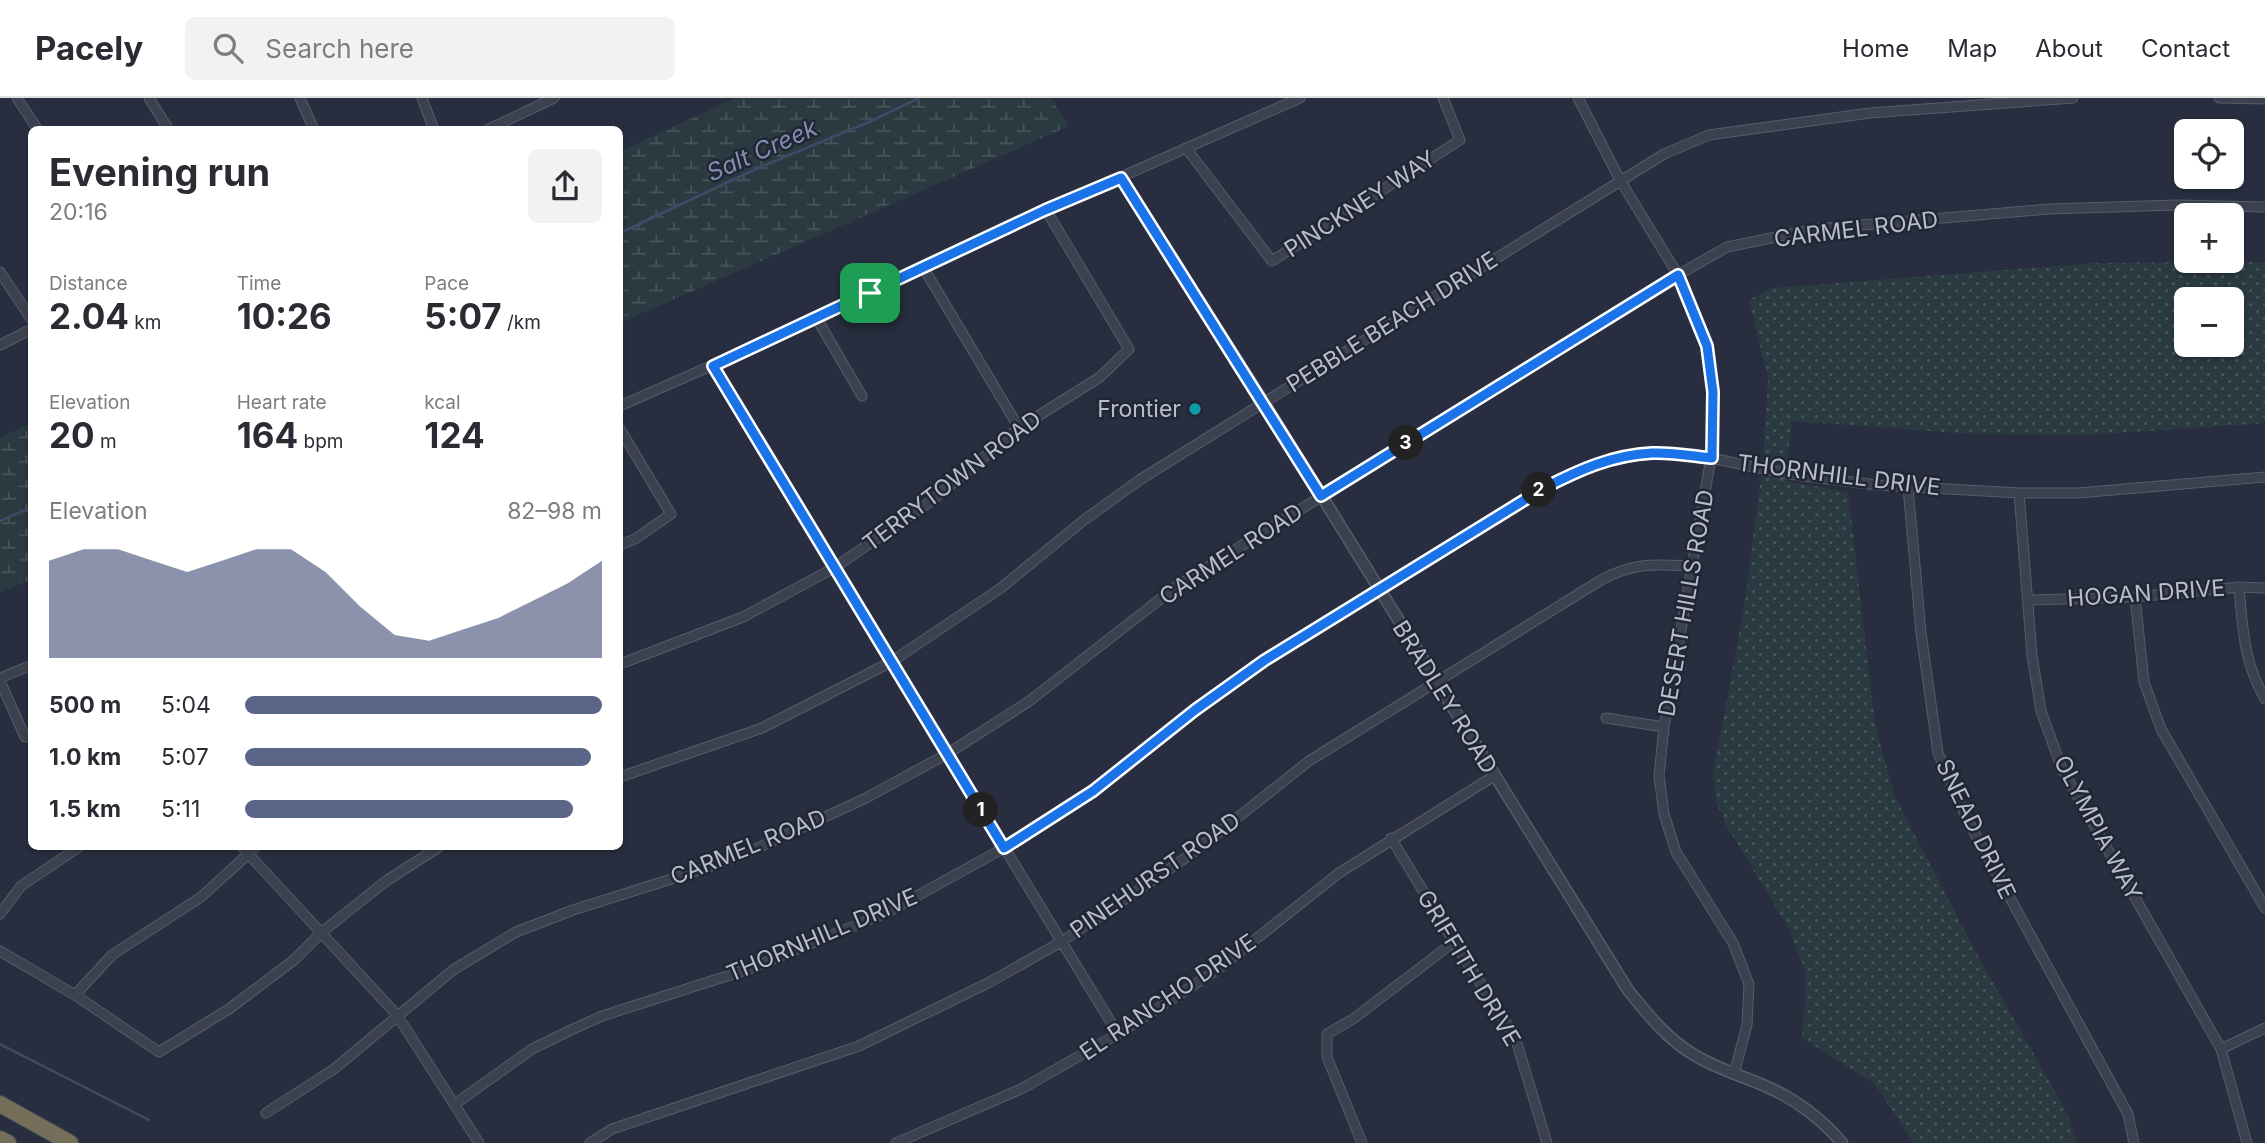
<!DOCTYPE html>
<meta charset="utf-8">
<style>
body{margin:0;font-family:Inter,sans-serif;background:#f2f2f3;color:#2b2b33;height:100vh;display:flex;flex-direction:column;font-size:26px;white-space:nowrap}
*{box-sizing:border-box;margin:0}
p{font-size:23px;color:#7c7c81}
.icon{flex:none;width:38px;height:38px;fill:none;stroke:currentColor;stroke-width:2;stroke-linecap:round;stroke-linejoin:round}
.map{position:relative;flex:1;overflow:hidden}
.sheet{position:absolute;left:28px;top:28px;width:595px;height:724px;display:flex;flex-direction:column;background:#fff;border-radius:10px;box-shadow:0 2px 5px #0004}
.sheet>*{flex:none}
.fabs{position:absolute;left:2174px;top:21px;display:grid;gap:14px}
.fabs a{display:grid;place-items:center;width:70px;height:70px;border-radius:10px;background:#fff;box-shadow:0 2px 5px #0004;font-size:35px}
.pin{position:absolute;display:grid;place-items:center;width:60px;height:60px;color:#fff;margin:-30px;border-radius:14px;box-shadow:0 4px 10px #0006}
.km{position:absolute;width:35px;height:35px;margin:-18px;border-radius:50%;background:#222;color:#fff;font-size:19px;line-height:35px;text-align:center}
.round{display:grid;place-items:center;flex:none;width:74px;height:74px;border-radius:10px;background:#f2f2f3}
.headline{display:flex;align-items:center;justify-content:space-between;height:119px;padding:0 21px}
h1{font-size:38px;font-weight:700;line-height:52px}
.metrics{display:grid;grid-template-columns:repeat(3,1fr);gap:10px;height:119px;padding:7px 21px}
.metrics div{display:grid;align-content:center}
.metrics b{font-size:35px;font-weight:700}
.metrics small{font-size:19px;font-weight:400}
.metrics p{font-size:19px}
.chart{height:196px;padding:14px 21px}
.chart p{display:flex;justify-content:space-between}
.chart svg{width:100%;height:126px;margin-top:7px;fill:#5b6588;opacity:.7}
ul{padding:0 21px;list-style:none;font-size:23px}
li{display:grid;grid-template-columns:112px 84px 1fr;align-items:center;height:52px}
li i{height:18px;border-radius:9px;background:#5b6588}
header{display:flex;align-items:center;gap:42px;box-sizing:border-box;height:98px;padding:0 35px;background:#fff;border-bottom:2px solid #e1e1e2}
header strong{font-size:33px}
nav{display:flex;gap:38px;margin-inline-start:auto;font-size:24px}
.search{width:490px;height:63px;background:#f2f2f3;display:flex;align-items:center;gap:18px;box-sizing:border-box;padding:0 24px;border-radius:10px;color:#7c7c81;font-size:26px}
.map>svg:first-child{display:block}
.grass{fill:url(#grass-dots);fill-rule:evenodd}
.wetland{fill:url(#wetland-marsh)}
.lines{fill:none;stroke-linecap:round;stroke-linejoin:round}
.stream{stroke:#3f4a67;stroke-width:2.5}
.minor-casing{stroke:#575c6a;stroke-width:11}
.tertiary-casing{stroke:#575c6a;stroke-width:13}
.motorway-casing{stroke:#444957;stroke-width:18}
.minor{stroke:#3c414f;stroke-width:9}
.tertiary{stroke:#3c414f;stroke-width:10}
.motorway{stroke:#756e59;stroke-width:16}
.route-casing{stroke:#fff;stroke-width:14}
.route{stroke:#1a73e8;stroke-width:9}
.culture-dot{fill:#0f9aa8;stroke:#212634;stroke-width:2.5}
.labels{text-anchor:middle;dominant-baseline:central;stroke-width:5;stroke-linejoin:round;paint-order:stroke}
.street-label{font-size:23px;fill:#b8bdca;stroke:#212634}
.poi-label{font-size:23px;fill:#b8bdca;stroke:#212634;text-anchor:end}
.water-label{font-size:24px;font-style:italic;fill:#828eaf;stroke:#212634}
</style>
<header>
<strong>Pacely</strong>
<div class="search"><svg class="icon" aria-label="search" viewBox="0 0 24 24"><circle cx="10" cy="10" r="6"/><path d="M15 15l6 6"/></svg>Search here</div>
<nav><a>Home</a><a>Map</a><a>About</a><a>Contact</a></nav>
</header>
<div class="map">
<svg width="2265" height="1045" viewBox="0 0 2265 1045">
<defs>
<pattern id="grass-dots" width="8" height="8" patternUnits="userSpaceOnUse" patternTransform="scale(1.75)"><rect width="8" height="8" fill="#2a3a40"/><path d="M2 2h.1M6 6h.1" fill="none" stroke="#47555a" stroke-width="1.8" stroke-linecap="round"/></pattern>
<pattern id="wetland-marsh" width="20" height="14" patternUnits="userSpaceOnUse" patternTransform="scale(1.75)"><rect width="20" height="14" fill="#2a3a40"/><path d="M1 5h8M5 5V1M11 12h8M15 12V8" fill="none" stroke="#47555a"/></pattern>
</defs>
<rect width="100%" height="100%" fill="#282e3f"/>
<!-- grass -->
<path class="grass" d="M2254 164 2265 165V325L2089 337 1972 336 1792 323 1785 383 1848 394 1875 626 1895 699 1978 858 2061 1004 2070 1023 2076 1045H1914L1874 985 1802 940 1805 906V873L1789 831 1726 727 1716 703 1713 678 1745 503 1763 362 1768 280 1749 202 1770 190 2096 165ZM2186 201H2231V247H2186Z"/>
<!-- wetland -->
<path class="wetland" d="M736 0H1051L1069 28 620 225V53Z
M31 325V481L0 495V340Z"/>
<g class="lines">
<!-- stream -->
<path class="stream" d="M620 135 758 70 869 24 919 0
M0 423 32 409
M0 946 149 1022"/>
<!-- minor casing -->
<g class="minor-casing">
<path id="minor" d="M17 0 38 32
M149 0 169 32
M300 0 314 32
M422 0 434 32
M1578 0 1620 82 1678 177 1707 249 1713 294 1711 360 1664 629 1659 678 1664 716 1676 754 1733 845 1749 886 1747 927 1734 976
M2219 0 2265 1
M487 32 554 0
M1186 50 1272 163 1460 42 1443 0
M923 169 1019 330
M0 174 32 222
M817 221 862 298
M0 247 32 231
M713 268 891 564 1118 936
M620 308 817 221 1046 112 1300 0
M620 331 671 416 635 441 620 447
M1908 389 1921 535 1938 655 1968 723 2128 1016 2134 1045
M2019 395 2032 557 2041 613 2062 671 2221 951 2247 1045
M2239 489C2243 531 2243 562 2265 601
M2135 499 2144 584 2161 631 2265 810
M2028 502 2135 499 2239 489 2265 490
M620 566 743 519 834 470 931 403 1019 330 1100 279 1129 251 1046 112
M0 580 32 567
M0 583 25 639
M1606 620 1664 629
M620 679 762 630 891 564 1001 490 1084 422 1141 381 1664 56 1709 37 1870 15 2073 0
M1391 740 1454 844 1515 939 1547 1045
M242 749 397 917 479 1045
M0 816 21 788 79 749
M0 853 75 897 159 954 229 911 294 862 322 834 386 783 439 749
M75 897 112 857 201 799 256 749
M2221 951 2265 930
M455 1006 532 951 571 932 602 918 752 870 888 814 1004 750 1093 693 1195 612 1265 562 1499 416 1585 369 1621 359 1654 355 1711 360 1788 376 1877 387 2019 395H2078L2265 379
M266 1015 334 971 453 872 516 834 573 812 700 772 749 754 866 700 947 656 1028 604 1177 488 1678 177 1727 149 1815 131 2049 111 2176 107 2265 109
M590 1045 612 1031 859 948 990 884 1061 844 1151 784 1198 751 1309 663 1601 482C1634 464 1655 466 1691 468
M896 1045 1023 990 1118 936 1217 872 1339 775 1494 678
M1362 1045 1327 959V936L1353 921 1454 844"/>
</g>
<!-- tertiary casing -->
<g class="tertiary-casing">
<path id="tertiary" d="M1121 80 1264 305 1628 892C1648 917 1668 942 1696 958 1718 971 1742 978 1765 988 1794 1000 1822 1021 1842 1045"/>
</g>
<!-- motorway casing -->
<g class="motorway-casing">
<path id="motorway" d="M0 1006 70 1045
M0 1041 8 1045"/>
</g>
<!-- minor -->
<use href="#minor" class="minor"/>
<!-- tertiary -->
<use href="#tertiary" class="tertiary"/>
<!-- motorway -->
<use href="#motorway" class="motorway"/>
</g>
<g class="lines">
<!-- route casing -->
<g class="route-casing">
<path id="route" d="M1121 80 1321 398 1678 177 1707 248 1713 294 1712 360C1692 358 1671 354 1652 355 1612 357 1579 372 1544 390L1265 562 1195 612 1093 693 1004 750 713 268 1045 112Z"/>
</g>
<!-- route -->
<use href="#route" class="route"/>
</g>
<!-- markers -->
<circle class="culture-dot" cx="1195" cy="311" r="7"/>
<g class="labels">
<!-- street labels -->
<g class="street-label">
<text transform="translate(1360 106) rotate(-33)">PINCKNEY WAY</text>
<text transform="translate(1856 131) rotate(-7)">CARMEL ROAD</text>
<text transform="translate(1392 224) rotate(-32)">PEBBLE BEACH DRIVE</text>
<text transform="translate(1839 377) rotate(7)">THORNHILL DRIVE</text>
<text transform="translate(952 383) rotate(-37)">TERRYTOWN ROAD</text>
<text transform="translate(1231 456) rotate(-33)">CARMEL ROAD</text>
<text transform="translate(2146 495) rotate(-4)">HOGAN DRIVE</text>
<text transform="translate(1686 505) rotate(-80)">DESERT HILLS ROAD</text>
<text transform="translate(1445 599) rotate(58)">BRADLEY ROAD</text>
<text transform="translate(2098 730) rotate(62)">OLYMPIA WAY</text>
<text transform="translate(1976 731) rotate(64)">SNEAD DRIVE</text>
<text transform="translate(748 749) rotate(-22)">CARMEL ROAD</text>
<text transform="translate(1155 777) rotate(-35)">PINEHURST ROAD</text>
<text transform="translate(822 837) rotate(-23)">THORNHILL DRIVE</text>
<text transform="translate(1469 870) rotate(59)">GRIFFITH DRIVE</text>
<text transform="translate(1168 899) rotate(-34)">EL RANCHO DRIVE</text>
</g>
<!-- poi labels -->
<g class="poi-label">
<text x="1181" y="311">Frontier</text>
</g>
<!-- water labels -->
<g class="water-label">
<text transform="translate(762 52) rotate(-24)">Salt Creek</text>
</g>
</g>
</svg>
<div class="fabs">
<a><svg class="icon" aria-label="locate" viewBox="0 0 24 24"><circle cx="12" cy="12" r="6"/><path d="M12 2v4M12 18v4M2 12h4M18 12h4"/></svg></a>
<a>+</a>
<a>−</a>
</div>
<div class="pin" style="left:870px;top:195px;background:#1e9e55"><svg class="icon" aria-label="arrive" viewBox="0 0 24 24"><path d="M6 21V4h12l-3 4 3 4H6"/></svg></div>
<b class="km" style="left:981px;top:712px">1</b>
<b class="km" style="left:1539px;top:392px">2</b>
<b class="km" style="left:1406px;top:345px">3</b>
<section class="sheet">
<div class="headline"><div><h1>Evening run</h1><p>20:16</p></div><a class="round"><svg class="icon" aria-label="share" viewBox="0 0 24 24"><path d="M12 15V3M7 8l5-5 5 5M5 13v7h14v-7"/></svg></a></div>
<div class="metrics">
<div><p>Distance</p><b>2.04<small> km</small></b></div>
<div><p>Time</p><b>10:26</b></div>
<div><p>Pace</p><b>5:07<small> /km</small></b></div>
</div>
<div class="metrics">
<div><p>Elevation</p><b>20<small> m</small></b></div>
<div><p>Heart rate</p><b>164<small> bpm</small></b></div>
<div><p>kcal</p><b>124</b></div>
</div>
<div class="chart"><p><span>Elevation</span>82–98 m</p>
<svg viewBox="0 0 160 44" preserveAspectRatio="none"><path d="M0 44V10L10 6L20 6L30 10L40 14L50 10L60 6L70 6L80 14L90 26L100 36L110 38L120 34L130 30L140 24L150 18L160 10V44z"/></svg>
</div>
<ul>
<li><b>500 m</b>5:04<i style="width:100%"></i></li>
<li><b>1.0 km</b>5:07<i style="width:97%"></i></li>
<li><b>1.5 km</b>5:11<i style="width:92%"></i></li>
</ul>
</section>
</div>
